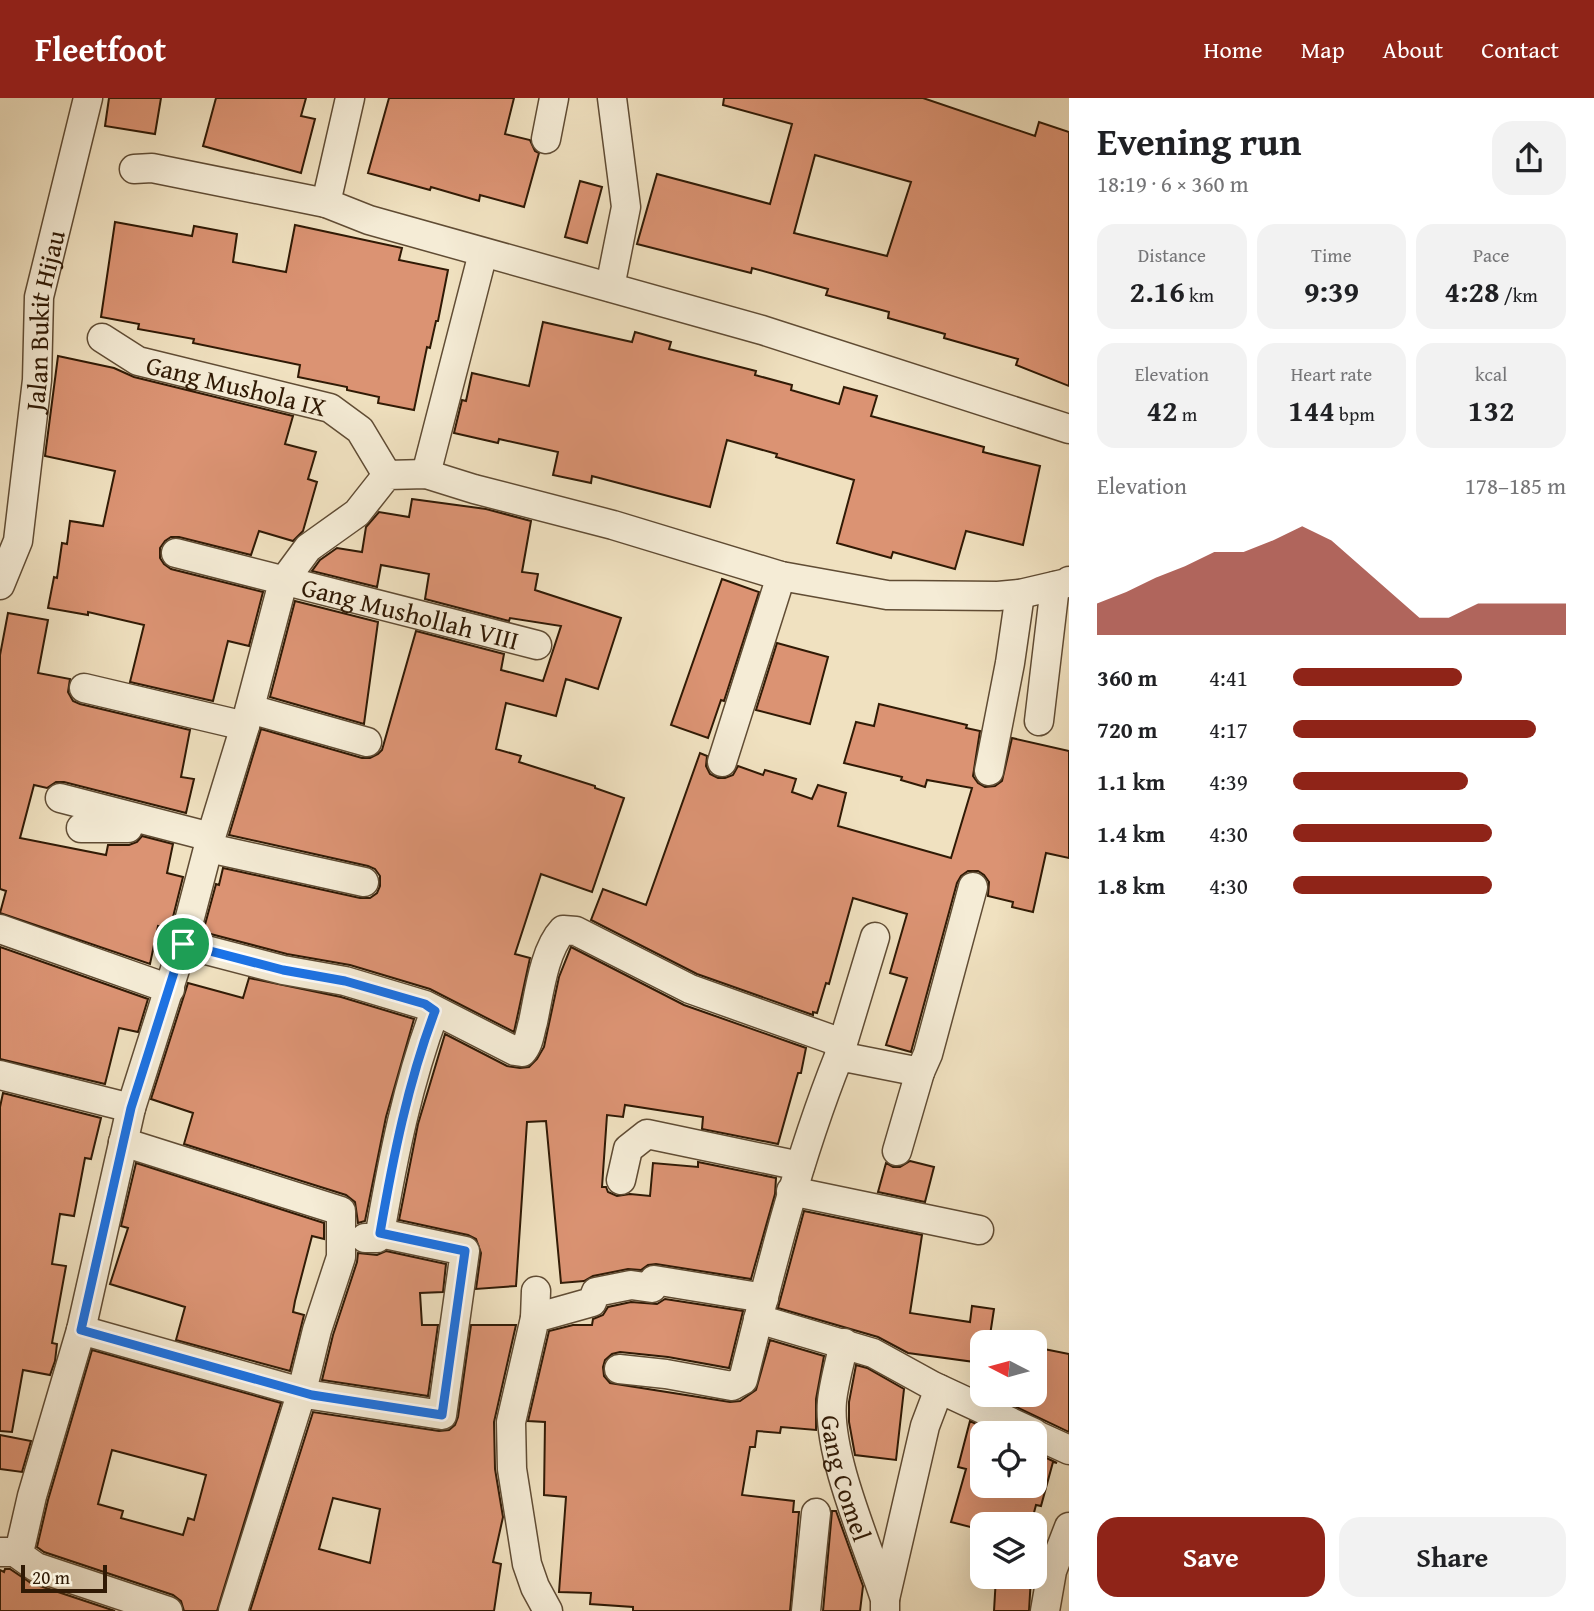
<!DOCTYPE html>
<meta charset="utf-8">
<style>
body{margin:0;font-family:"Gentium Book Plus",serif;background:#f2f2f2;color:#202124;height:100vh;display:flex;flex-direction:column;font-size:26px;white-space:nowrap}
*{box-sizing:border-box;margin:0}
p{font-size:23px;color:#757577}
.icon{flex:none;width:38px;height:38px;fill:none;stroke:currentColor;stroke-width:2;stroke-linecap:round;stroke-linejoin:round}
.map{position:relative;flex:1;overflow:hidden}
.side{display:flex;flex-direction:column;background:#fff;width:525px}
.side>*{flex:none}
.needle{width:46px;rotate:276deg}
.controls{position:absolute;left:970px;top:1232px;display:grid;gap:14px}
.controls a{display:grid;place-items:center;width:77px;height:77px;border-radius:14px;background:#fff;box-shadow:0 7px 28px #0002;font-size:35px}
.scale{position:absolute;left:21px;bottom:18px;width:86px;box-sizing:border-box;padding-left:7px;border:4px solid #301a05;border-top:0;font-size:19px;line-height:24px;white-space:nowrap;color:#301a05;-webkit-text-stroke:5px #f5ecd6;paint-order:stroke}
.pin{position:absolute;display:grid;place-items:center;width:60px;height:60px;color:#fff;margin:-30px;border:4px solid #fff;border-radius:50%;box-shadow:0 2px 7px #0007}
.round{display:grid;place-items:center;flex:none;width:74px;height:74px;border-radius:21px;background:#f2f2f2}
.head{display:flex;align-items:center;justify-content:space-between;height:119px;padding:0 28px}
h1{font-size:38px;font-weight:600;line-height:52px}
.figures{display:grid;grid-template-columns:repeat(3,1fr);gap:10px;height:119px;padding:7px 28px}
.figures div{display:grid;align-content:center;border-radius:18px;background:#f2f2f2;text-align:center}
.figures b{font-size:30px;font-weight:600}
.figures small{font-size:19px;font-weight:400}
.figures p{font-size:19px}
.chart{height:196px;padding:14px 28px}
.chart p{display:flex;justify-content:space-between}
.chart svg{width:100%;height:126px;margin-top:7px;fill:#8f2418;opacity:.7}
.primary-button{display:flex;gap:14px;margin-top:auto;padding:14px 28px}
.primary-button a{flex:1;height:80px;border-radius:21px;background:#8f2418;color:#fff;font-size:28px;font-weight:600;line-height:80px;text-align:center}
.primary-button a+a{background:#f2f2f2;color:#202124}
ul{padding:0 28px;list-style:none;font-size:23px}
li{display:grid;grid-template-columns:112px 84px 1fr;align-items:center;height:52px}
li i{height:18px;border-radius:9px;background:#8f2418}
header{display:flex;align-items:center;gap:42px;box-sizing:border-box;height:98px;padding:0 35px;background:#8f2418;color:#fff}
header strong{font-size:33px}
nav{display:flex;gap:38px;margin-inline-start:auto;font-size:24px}
main{display:flex;flex:1;min-height:0}
.map>svg:first-child{display:block}
.building{fill:#db9373;stroke:#301a05;stroke-width:2;fill-rule:evenodd}
.lines{fill:none;stroke-linecap:round;stroke-linejoin:round}
.minor-casing{stroke:#604c34;stroke-width:31}
.minor{stroke:#f5ecd6;stroke-width:28}
.route-casing{stroke:#fff;stroke-width:14}
.route{stroke:#1a73e8;stroke-width:9}
.labels{text-anchor:middle;dominant-baseline:central;stroke-width:6;stroke-linejoin:round;paint-order:stroke}
.street-label{font-size:26px;fill:#301a05;stroke:#f5ecd6}
</style>
<header>
<strong>Fleetfoot</strong>
<nav><a>Home</a><a>Map</a><a>About</a><a>Contact</a></nav>
</header>
<main>
<div class="map">
<svg width="1069" height="1513" viewBox="0 0 1069 1513">
<rect width="100%" height="100%" fill="#f0e1c0"/>
<filter id="stains"><feTurbulence type="fractalNoise" baseFrequency=".00286" numOctaves="4"/><feColorMatrix values="0 0 0 0 .2 0 0 0 0 .09 0 0 0 0 .02 0 0 0 .5 -.17"/></filter>
<radialGradient id="worn" r=".72"><stop offset=".6" stop-color="#630" stop-opacity="0"/><stop offset="1" stop-color="#630" stop-opacity=".3"/></radialGradient>
<!-- building -->
<path class="building" d="M109 0H161L155 36 105 28Z
M216 0H306L301 18 315 21 301 75 203 48Z
M389 0H514L505 36 530 42 535 53 539 55 524 109 480 97 479 103 431 89 430 92 368 75Z
M724 0H923L1035 38 1039 24 1069 34V288L1016 267 1018 261 944 240 945 236 888 220 889 214 826 197 828 191 752 170 751 175 637 146 657 76 770 106 792 26 723 7ZM815 57 911 84 887 158 794 135Z
M580 83 602 89 587 145 565 139Z
M115 124 192 138 194 128 237 136 233 164 286 174 295 127 402 150 399 162 448 172 438 223H436L430 250 427 249 414 312 378 305 379 299 347 292V289L298 279 300 267 193 245 194 241 138 231 139 226 101 219Z
M543 224 632 244 635 234 671 244 669 251 756 273 755 277 792 287 791 292 839 306 844 289 877 298 871 318 984 349 983 354 1040 368 1023 447 966 433 955 471 893 454 891 460 837 445 854 382 776 359 777 356 727 342 710 409 592 378 591 385 553 377 558 354 499 341 498 345 454 335 462 302 466 303 472 275 529 288Z
M58 258 114 270 134 279 293 318 285 346 316 354 308 381 317 384 303 433 293 443 259 433 251 457 179 439H171L165 443 160 450V460L164 466 171 471 263 494 249 548 228 543 213 603 130 584 144 527 88 514V517L48 510 54 479 57 480 62 445 67 446 70 423 103 428 115 373 45 358Z
M412 401 486 411 531 423 522 474 538 476 535 492 621 520 598 591 566 581 556 618 506 605 496 651 521 658 519 664 595 688V690L624 700 592 794 541 776 515 856 530 860 514 934 430 891 350 867 287 856 203 834 216 786 219 787 223 770 360 800H370L377 795 380 788V778L375 771 368 768 229 737 261 631 362 660H370L378 656 382 652 416 533 504 556 501 572 543 583 561 528 510 520 509 523 425 501 429 476 381 467 377 489 312 473 320 462 337 450 362 454 366 429 379 414 409 419Z
M722 481 759 494 724 603 721 602 708 640 671 627Z
M295 503 378 524 364 626 270 599Z
M8 515 48 522 38 575 70 581 68 594 73 603 80 606 190 632 181 679 194 681 186 715 64 684H56L47 690 34 687 20 740 106 757 108 747H129L137 744 142 738 173 746 167 775 183 779 170 831 158 828 150 866 0 815 6 793 0 791V557Z
M777 545 828 559 810 626 756 612Z
M879 606 967 627 966 630 980 633 973 678 978 685 985 689 995 688 1002 683 1012 640 1069 653V760L1046 755 1033 814 1012 809 1013 804 988 798 989 784 984 777 978 773H968L961 778 957 785 911 954 886 947 907 880 890 875 907 816 853 800 829 886 826 885 817 915 813 914V917L697 876 591 822 603 791 646 807 700 655 707 658 706 668 710 676 718 680H725L733 677 738 668 763 677 765 672 796 681 792 694 812 701 818 687 846 695 838 728 951 760 972 690 927 682 925 689 901 682 902 679 844 665 856 624 874 628Z
M0 849 148 901 138 934 119 930 105 986 0 961Z
M571 849 684 907 806 950 801 975H798L778 1046 702 1031 703 1019 625 1007 623 1019 607 1017 602 1089H606L608 1094 617 1098 630 1096 650 1098 653 1065 698 1069V1064L776 1080 775 1096 751 1181 656 1166 648 1167 641 1172 628 1171 593 1178 584 1183 561 1185 546 1023 527 1024 516 1188 476 1191 481 1155 476 1141 468 1137 399 1122 418 1026 445 936 507 968 520 970 529 969 537 961 544 949 559 879Z
M249 880 341 899 414 921 386 1019 365 1123 358 1125 355 1104 346 1097 184 1046 193 1015 151 1001 188 885 243 900Z
M3 995 101 1020 91 1061 85 1060 74 1118 60 1116 52 1166 66 1168 52 1245 57 1246 55 1263 50 1277 23 1272 12 1334 0 1333V1009Z
M910 1063 934 1069 925 1104 878 1094 886 1065 893 1069H900Z
M136 1065 324 1125V1141L312 1138 295 1203 293 1214 304 1217 290 1273 176 1242 185 1209 110 1186 128 1130 121 1128Z
M804 1113 922 1137 910 1215 970 1224 972 1208 994 1211 989 1244H982V1265L908 1255 878 1239 778 1210Z
M386 1153 446 1166 443 1194 420 1195 422 1227H438L428 1298 322 1282 333 1237 357 1164 358 1155 377 1157Z
M665 1201 743 1213 729 1270 668 1259 620 1254 612 1256 605 1262 603 1269 604 1278 610 1285 730 1304 740 1303 756 1292 770 1242 824 1258 816 1301V1332L781 1329 780 1335 757 1333 755 1349H750L742 1397 794 1403 793 1414H799L790 1513H633V1509L590 1506 591 1495 559 1494 566 1399 544 1397 545 1324 528 1323 549 1233 573 1227H592L593 1221 603 1217 608 1209 631 1204 657 1206Z
M471 1227H516L494 1324 495 1371 503 1419 493 1464 501 1466 494 1513H250L313 1314 439 1333 449 1332 455 1327 458 1319ZM333 1400 380 1411 370 1465 319 1451Z
M1034 1249 1069 1256V1334L991 1297H1034Z
M92 1252 281 1305 217 1513H184L181 1503 173 1497 44 1454 37 1449 48 1402ZM112 1352 206 1377 194 1422 188 1420 183 1437 121 1420 123 1413 98 1406Z
M856 1267 867 1270 904 1291 896 1362 855 1357 849 1324V1304Z
M970 1323 995 1335H982V1388H1034V1354L1057 1365 1053 1364 1041 1408 1036 1407 1031 1426H982V1432L951 1424 966 1371 958 1369Z
M0 1337 31 1343 22 1374 0 1371Z
M832 1413H836L863 1488 860 1513H823Z
M5 1471H10L31 1485 115 1513H0V1472L4 1474Z
M996 1479H1031L1029 1513H994Z"/>
<g class="lines">
<!-- minor casing -->
<g class="minor-casing">
<g id="minor">
<path d="M350 0 326 105 369 122 762 232 1069 331"/>
<path d="M546 41 554 0"/>
<path d="M134 71 152 70 326 105"/>
<path d="M610 189 626 109 612 0"/>
<path id="s1" d="M102 240 138 263 330 310 360 332 387 377"/>
<path d="M426 376 483 155"/>
<path id="s2" d="M176 455 537 547"/>
<path id="s3" d="M0 487 18 443 37 282 39 199 88 0"/>
<path d="M84 590 245 628"/>
<path d="M250 611 367 644"/>
<path d="M1039 623 1055 488"/>
<path d="M722 664 781 478"/>
<path d="M989 673 1010 565 1020 496"/>
<path d="M60 700 211 739"/>
<path d="M81 730H128"/>
<path d="M209 750 364 784"/>
<path d="M0 831 170 891"/>
<path d="M183 846 283 872 345 883 425 907 515 953 522 954C529 947 530 934 533 924 539 896 544 852 563 832L576 833 690 891 842 945"/>
<path d="M839 958 875 839"/>
<path d="M0 977 131 1010"/>
<path d="M123 1044 341 1113V1159L317 1232 302 1293 233 1513"/>
<path d="M897 1053 920 974"/>
<path d="M621 1082 628 1051 647 1036 800 1068"/>
<path d="M791 1093 979 1132"/>
<path d="M365 1140H377L380 1135C393 1060 408 984 435 913"/>
<path d="M535 1220 536 1193"/>
<path d="M758 1221 873 1255 933 1288 1034 1335"/>
<path d="M81 1232 312 1297 442 1317 465 1153 380 1135"/>
<path id="s4" d="M844 1245C840 1264 834 1284 832 1303 827 1357 868 1448 885 1501V1513"/>
<path d="M619 1271 666 1276 732 1288 743 1282C770 1173 797 1063 839 958L920 974 928 956 973 789"/>
<path d="M1034 1336 1069 1352"/>
<path d="M0 1454H15L21 1446 32 1398 81 1232 131 1010 183 846 211 739 245 628 283 484 308 450 357 415 387 377 426 376 474 391 613 427 781 478 887 497 998 498 1020 496 1067 485 1069 483"/>
<path d="M15 1454 36 1469 168 1513"/>
<path d="M885 1501 925 1328 939 1291"/>
<path d="M548 1513 535 1489 527 1466 512 1371 511 1324 535 1220 592 1204 596 1194 631 1187 652 1190 654 1182 764 1200"/>
<path d="M806 1513 816 1415"/>
<path d="M1045 1513 1052 1473 1069 1429"/>
</g>
</g>
<!-- minor -->
<use href="#minor" class="minor"/>
</g>
<g class="lines">
<!-- route casing -->
<g class="route-casing">
<path id="route" d="M183 846 283 872 345 883 425 906 435 913C408 984 393 1060 380 1135L465 1153 442 1317 312 1297 81 1232 131 1010Z"/>
</g>
<!-- route -->
<use href="#route" class="route"/>
</g>
<g class="labels">
<!-- street labels -->
<g class="street-label">
<text stroke="none"><textPath href="#s3" startOffset="270">Jalan Bukit Hijau</textPath></text>
<text stroke="none"><textPath href="#s1" startOffset="144">Gang Mushola IX</textPath></text>
<text stroke="none"><textPath href="#s2" startOffset="242">Gang Mushollah VIII</textPath></text>
<text stroke="none"><textPath href="#s4" startOffset="138">Gang Comel</textPath></text>
</g>
</g>
<rect width="100%" height="100%" filter="url(#stains)"/>
<rect width="100%" height="100%" fill="url(#worn)"/>
</svg>
<div class="controls">
<a><svg class="needle" viewBox="-14 -14 28 28"><path d="M0-13l5 13h-10z" fill="#e53935"/><path d="M0 13l5-13h-10z" fill="#757577"/></svg></a>
<a><svg class="icon" aria-label="locate" viewBox="0 0 24 24"><circle cx="12" cy="12" r="6"/><path d="M12 2v4M12 18v4M2 12h4M18 12h4"/></svg></a>
<a><svg class="icon" aria-label="layers" viewBox="0 0 24 24"><path d="M12 4l9 5-9 5-9-5zM3 14l9 5 9-5"/></svg></a>
</div>
<div class="scale">20 m</div>
<div class="pin" style="left:183px;top:846px;background:#1e9e55"><svg class="icon" aria-label="arrive" viewBox="0 0 24 24"><path d="M6 21V4h12l-3 4 3 4H6"/></svg></div>
</div>
<section class="side">
<div class="head"><div><h1>Evening run</h1><p>18:19 · 6 × 360 m</p></div><a class="round"><svg class="icon" aria-label="share" viewBox="0 0 24 24"><path d="M12 15V3M7 8l5-5 5 5M5 13v7h14v-7"/></svg></a></div>
<div class="figures">
<div><p>Distance</p><b>2.16<small> km</small></b></div>
<div><p>Time</p><b>9:39</b></div>
<div><p>Pace</p><b>4:28<small> /km</small></b></div>
</div>
<div class="figures">
<div><p>Elevation</p><b>42<small> m</small></b></div>
<div><p>Heart rate</p><b>144<small> bpm</small></b></div>
<div><p>kcal</p><b>132</b></div>
</div>
<div class="chart"><p><span>Elevation</span>178–185 m</p>
<svg viewBox="0 0 160 44" preserveAspectRatio="none"><path d="M0 44V33L10 29L20 24L30 20L40 15L50 15L60 11L70 6L80 11L90 20L100 29L110 38L120 38L130 33L140 33L150 33L160 33V44z"/></svg>
</div>
<ul>
<li><b>360 m</b>4:41<i style="width:62%"></i></li>
<li><b>720 m</b>4:17<i style="width:89%"></i></li>
<li><b>1.1 km</b>4:39<i style="width:64%"></i></li>
<li><b>1.4 km</b>4:30<i style="width:73%"></i></li>
<li><b>1.8 km</b>4:30<i style="width:73%"></i></li>
</ul>
<div class="primary-button"><a>Save</a><a>Share</a></div>
</section>
</main>
